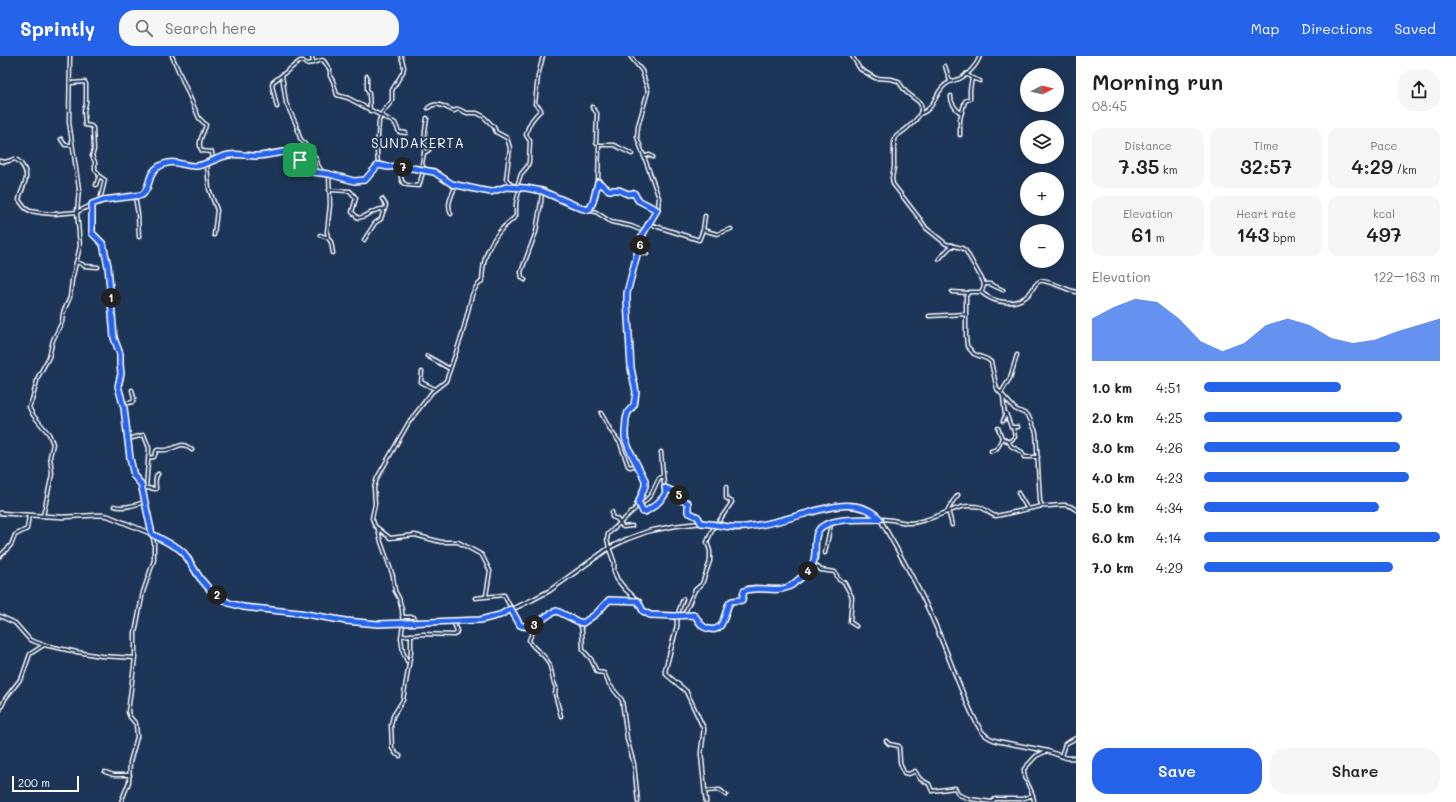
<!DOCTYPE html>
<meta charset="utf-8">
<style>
body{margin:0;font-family:Mali,sans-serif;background:#f6f6f6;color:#202124;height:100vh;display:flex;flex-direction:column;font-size:15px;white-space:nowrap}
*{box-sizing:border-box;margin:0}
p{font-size:13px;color:#757577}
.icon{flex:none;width:22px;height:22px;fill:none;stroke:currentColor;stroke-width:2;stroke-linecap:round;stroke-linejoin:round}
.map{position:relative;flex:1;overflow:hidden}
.panel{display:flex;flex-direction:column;background:#fff;width:380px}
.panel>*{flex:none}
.needle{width:26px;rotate:83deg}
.buttons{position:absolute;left:1020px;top:12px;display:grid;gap:8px}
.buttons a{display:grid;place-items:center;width:44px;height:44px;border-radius:50%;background:#fff;box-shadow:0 4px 16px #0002;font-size:20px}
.scale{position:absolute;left:12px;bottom:10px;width:67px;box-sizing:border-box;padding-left:4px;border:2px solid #fff;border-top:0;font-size:11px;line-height:14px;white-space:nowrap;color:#fff;-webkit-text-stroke:3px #1d3557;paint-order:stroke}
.pin{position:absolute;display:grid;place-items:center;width:34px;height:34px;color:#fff;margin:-17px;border-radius:8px;box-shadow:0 2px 6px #0006}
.km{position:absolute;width:20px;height:20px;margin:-10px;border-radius:50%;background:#222;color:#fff;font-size:11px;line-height:20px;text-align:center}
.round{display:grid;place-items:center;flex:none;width:42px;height:42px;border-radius:16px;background:#f6f6f6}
.overview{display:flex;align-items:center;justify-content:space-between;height:68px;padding:0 16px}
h1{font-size:22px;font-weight:600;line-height:30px}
.metrics{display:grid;grid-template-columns:repeat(3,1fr);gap:6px;height:68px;padding:4px 16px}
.metrics div{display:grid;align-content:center;border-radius:10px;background:#f6f6f6;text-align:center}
.metrics b{font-size:20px;font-weight:600}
.metrics small{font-size:11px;font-weight:400}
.metrics p{font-size:11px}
.chart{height:112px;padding:8px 16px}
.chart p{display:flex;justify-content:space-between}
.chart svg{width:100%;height:72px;margin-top:4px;fill:#2563eb;opacity:.7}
.primary-button{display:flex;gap:8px;margin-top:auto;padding:8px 16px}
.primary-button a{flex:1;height:46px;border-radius:16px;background:#2563eb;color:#fff;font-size:16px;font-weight:600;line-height:46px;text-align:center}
.primary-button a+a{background:#f6f6f6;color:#202124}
ul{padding:0 16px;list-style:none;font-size:13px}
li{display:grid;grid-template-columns:64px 48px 1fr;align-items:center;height:30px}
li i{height:10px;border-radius:5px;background:#2563eb}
header{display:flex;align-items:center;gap:24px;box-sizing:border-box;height:56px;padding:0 20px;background:#2563eb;color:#fff}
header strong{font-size:19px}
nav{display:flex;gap:22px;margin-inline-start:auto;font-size:14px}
.search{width:280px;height:36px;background:#f6f6f6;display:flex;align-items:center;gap:10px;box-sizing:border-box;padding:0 14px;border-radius:16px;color:#757577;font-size:15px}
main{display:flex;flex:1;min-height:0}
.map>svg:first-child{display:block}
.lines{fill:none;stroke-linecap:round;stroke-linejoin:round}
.minor-casing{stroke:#fff;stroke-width:5}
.secondary-casing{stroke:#fff;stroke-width:5.5}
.minor{stroke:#1d3557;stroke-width:2}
.secondary{stroke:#1d3557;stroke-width:2.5}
.route-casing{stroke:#fff;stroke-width:8}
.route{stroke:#2563eb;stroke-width:5}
.labels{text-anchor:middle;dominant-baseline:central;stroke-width:3.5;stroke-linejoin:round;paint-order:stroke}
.quarter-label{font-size:13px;letter-spacing:1px;fill:#fff;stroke:#1d3557}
</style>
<header>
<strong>Sprintly</strong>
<div class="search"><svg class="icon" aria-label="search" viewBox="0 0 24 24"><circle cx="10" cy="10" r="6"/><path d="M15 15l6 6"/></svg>Search here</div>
<nav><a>Map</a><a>Directions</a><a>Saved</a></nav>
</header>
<main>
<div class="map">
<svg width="1076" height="746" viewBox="0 0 1076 746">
<rect width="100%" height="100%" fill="#1d3557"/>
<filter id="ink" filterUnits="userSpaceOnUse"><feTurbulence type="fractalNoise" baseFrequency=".025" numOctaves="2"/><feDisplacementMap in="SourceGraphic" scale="8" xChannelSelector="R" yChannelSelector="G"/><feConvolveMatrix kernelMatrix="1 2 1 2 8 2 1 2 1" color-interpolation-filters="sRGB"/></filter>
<g filter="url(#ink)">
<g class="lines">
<!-- minor casing -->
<g class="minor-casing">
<path id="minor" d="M172 0 199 62 206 69C204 77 196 87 202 95L212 96 213 105
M312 0 313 7 322 4 324 5 330 14V20L333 25 337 39 348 42 395 67 399 76 406 77
M630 0 642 15 648 35 638 70 637 81 659 142 658 152 644 176
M852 0 860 13 875 22 891 23 898 25 906 36 919 46 921 49C923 59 913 67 906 73 902 77 897 78 894 83V111L892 122 893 128 920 163 926 172 946 188 962 192 966 195 983 225 984 230 981 236H969L966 240V280L967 290 974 298 987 303 991 306 997 333 1015 353 1028 359 1036 376 1040 445 1042 450C1054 452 1065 444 1076 454
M945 10 950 25
M966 18 972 22 980 25
M282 19 286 47 296 68 300 82 317 104 318 109 323 117
M367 20V33L369 38 370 55
M71 27 85 26 86 28V47L84 55 85 69 91 70 93 72 94 94 92 100 95 106V114L98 117 99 120 105 124 100 144
M951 40C950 46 956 54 961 57
M277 51 272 29 273 26 300 5H303L306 8 313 7
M592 51 597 57 596 87 599 89H614L632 98
M428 52C437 44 446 52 454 55L458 53 467 57H477L483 60 494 71 496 76 507 82 510 92 506 123 513 130
M920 58C934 53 934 41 942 32 947 26 952 25 959 23 968 19 977 9 980 0
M960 79V63L965 45 970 43V33L972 22
M61 83 65 89H72
M424 97 425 75 427 62
M644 100 650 99 653 101
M0 105 5 106 15 103C18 104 20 106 22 109 32 122 21 131 19 144L25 152 30 155 42 157 54 158 77 156 102 144 142 139C151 132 147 118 158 111 175 101 181 111 196 110 208 108 217 101 228 99 238 97 248 101 258 100 268 98 279 94 289 96 301 99 299 107 306 113 313 118 321 116 329 118 340 120 354 128 365 124L378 109 388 111 401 110 434 115 452 128 480 134 491 136 503 131 517 130 542 135 581 152 596 156 611 166 631 170 643 175 644 177 638 195 627 237V250L631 312 636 331V343L635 349 626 361 625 371 627 387 644 422 645 430 635 453 608 478 607 483 609 492
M207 108 209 133 217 154 214 179
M378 109 377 95 379 65 382 57 392 45V34L403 16 404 11 401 0
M401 110V122L403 127 407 129 419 130 424 112 422 108 424 97 429 94
M598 126 599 89
M96 129 99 120
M517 130 521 118 527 111 529 106 530 85 526 79C528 68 533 62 541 54L540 52 535 48 538 20 543 0
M329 134 350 135 356 142 352 156 358 162C367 161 374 152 384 153L381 163 375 167 364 184
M135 141 138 158 139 181
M382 143 386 149 385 153
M92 148 93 177 103 187 108 210 114 282 120 298V307L121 317 119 330 124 352 130 402 134 419 141 428 154 487V504L143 536 135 577V602L128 656 130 661 136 668 137 681 130 706 129 726 121 746
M589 154 593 146 598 126 609 134H619L629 138 634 137 638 144 657 154
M451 158C446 148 452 139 456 129
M649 168 699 184 703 174 717 178 731 173
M703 174 705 160
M320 179 328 182 327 176 330 149 329 118
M328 182 331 186 333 197
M638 195 647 198
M939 203 952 189
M76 206 82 208 84 210 98 211
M525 224 522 222 521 216 536 176 541 146 542 135
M984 228H990L1003 234
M952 236 968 237
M981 236C995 248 1017 251 1030 237 1033 233 1035 227 1040 225 1045 223 1068 234 1076 236
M929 260 966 258
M427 300 450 313
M422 316 421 326 435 333
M1001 337 1010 322 1017 299
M1003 340 1005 360 1003 365
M123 348 133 346 134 342 132 334
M601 357 611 375 620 387 628 410 630 411 637 409
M1006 357 1011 371H1018
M998 372 1002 382 1009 386 1011 390 1022 396 1024 401H1038
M128 383 144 379 149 392 146 432 142 434
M1010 385 1015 381 1013 371
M991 395C999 394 999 388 1002 382
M148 402 154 401 157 394C161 394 166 395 170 393 181 390 181 385 192 394
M146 432 156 433C156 428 154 422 158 418
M665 432 679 437 680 443 688 446V455L698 461 701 467
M1018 437 1027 452
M640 449 643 456H645L655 449 665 439 661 396
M641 449 651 439 659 422 663 420
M114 450C123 453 135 449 144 446
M612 456V461L617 463 623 471 632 470
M43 460 52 418 50 400 53 388 49 378 33 359 29 351 32 344 38 321 49 301 53 284 62 266 63 257 70 241 72 224 80 190 77 156 79 133 69 66 70 0
M717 468 732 446 726 442V431
M952 469 948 454 953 445 958 439
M378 474 381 486 393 520 395 535 399 542 402 554 403 568 401 582 403 596 407 605
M825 497 831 468
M0 500 11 489 15 479 27 473 29 459
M813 507 821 514 835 516 839 524 844 526 852 541 850 566 856 570
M486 540 490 515 482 499 458 486H441L415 479 390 482 375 470 372 462 375 448 374 432 377 422 409 366 432 336 446 325 462 279 472 239 476 231 482 225C483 205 486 192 500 175 504 170 511 165 516 160V147L520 131
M475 542 504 539 520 569C535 576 544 558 557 555L579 566 583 567 595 559 609 544 636 545
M684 559 695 534 702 528 710 505V495L707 486 715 468
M0 560 15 567 30 584 44 589 77 596 101 600 135 602
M674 560 694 559C697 561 697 564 699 567 704 572 712 574 718 572L725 562 729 550 732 545 742 544 745 535C759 530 774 537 787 531 796 528 813 513 814 504 816 494 813 479 821 472 832 462 878 462 892 464 898 465 904 467 910 467 916 467 920 465 925 464 937 461 958 450 968 450 972 450 977 450 980 451 986 453 990 459 996 460L1042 450
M678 560 679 554 683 543
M402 561H414L416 567
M580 567 582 575 583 594 591 603 597 616 604 617 609 628 622 644 627 683 634 708 638 746
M536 569 529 584C532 593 544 597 548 606 553 614 551 624 556 631L555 638 561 660
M401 580 422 578 454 579 456 578 457 575 453 565
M0 654 5 643 22 621 30 598 44 589
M886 685 889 688 899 690 900 706 904 717 909 718 915 715 920 723 929 728 932 735 955 732 959 739 970 743 992 746 995 743H1022L1033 739
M400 700 396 698 392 692 391 669 393 660 403 644 411 596V579
M1061 700 1065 688 1076 682
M105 716 114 719H130
M706 735 720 734 726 739
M1034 746C1034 734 1023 725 1024 713L1036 700 1047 695"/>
</g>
<!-- secondary casing -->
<g class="secondary-casing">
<path id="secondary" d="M0 457 43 460 63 461 100 459 108 460 152 478 178 492 189 503 197 519 211 535 229 547 243 551 300 557 346 565 379 568 480 564 500 559 532 544 549 535 609 492 627 483 649 475 675 470 701 467 715 468 736 472 746 471 772 466 825 452 839 450H853L863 452 874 457 880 463C899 497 919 530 934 566 950 601 961 640 980 673 984 680 990 683 997 685L1047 695 1067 702H1076
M609 492 614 506V515L617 523 625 533 635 542 643 555 652 559H672L674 560 677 563V570L665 615 667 619 686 635 704 673 701 697 706 746"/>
</g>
<!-- minor -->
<use href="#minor" class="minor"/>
<!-- secondary -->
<use href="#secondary" class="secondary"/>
</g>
</g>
<g class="lines" filter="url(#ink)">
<!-- route casing -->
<g class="route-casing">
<path id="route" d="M284 96 294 98 299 102 305 112 312 116 329 118 354 125 365 124 378 109 388 111 401 110 434 116 452 128 480 134 491 136 506 131 526 132 542 135 581 152 589 154 593 146 598 126 609 134H619L628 138 634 137 638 144 657 154 644 176 641 183 627 237V245L631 312 636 336 634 349 628 356 626 363 625 376V382L630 395 645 424V430L638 448 640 449 643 456H645C653 451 661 446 666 437L665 432 679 438V443L688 447V456L698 461 701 467C716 468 731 473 746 471 763 469 780 465 797 460 824 453 857 439 880 463 861 464 840 461 823 470 811 477 818 497 813 507 810 516 799 523 792 529 777 539 759 528 744 535L742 544C738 545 735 544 732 545 723 548 728 583 704 571 699 568 698 562 694 559L674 560 650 559 643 555 638 545 609 544 596 558 583 567 579 566 557 555C543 558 536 576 520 569L511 553 500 559 480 564 378 568 346 565 300 557 243 551 229 547 211 535 200 522 184 497 178 492 152 478 141 428 134 420 130 402 124 352 118 330 121 318 120 308V298L114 282 108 210 103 188 92 177V148L103 144 142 139C151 132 147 118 158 111 175 101 181 111 197 110 209 108 217 101 229 99 238 97 247 100 257 100 265 100 275 97 284 96Z"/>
</g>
<!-- route -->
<use href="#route" class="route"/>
</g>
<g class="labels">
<!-- quarter labels -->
<g class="quarter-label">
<text x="418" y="86">SUNDAKERTA</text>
</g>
</g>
</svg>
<div class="buttons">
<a><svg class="needle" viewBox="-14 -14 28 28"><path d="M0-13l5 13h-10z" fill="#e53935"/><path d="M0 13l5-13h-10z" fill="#757577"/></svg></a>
<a><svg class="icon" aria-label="layers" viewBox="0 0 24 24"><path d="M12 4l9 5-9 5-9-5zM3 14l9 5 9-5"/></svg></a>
<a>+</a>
<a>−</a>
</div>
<div class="scale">200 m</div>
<div class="pin" style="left:300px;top:104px;background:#1e9e55"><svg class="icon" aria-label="arrive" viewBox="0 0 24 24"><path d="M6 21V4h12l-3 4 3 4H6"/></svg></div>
<b class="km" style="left:111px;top:242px">1</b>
<b class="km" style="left:217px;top:539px">2</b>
<b class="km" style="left:534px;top:569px">3</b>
<b class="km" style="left:808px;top:515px">4</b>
<b class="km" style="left:679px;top:439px">5</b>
<b class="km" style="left:640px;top:189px">6</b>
<b class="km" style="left:403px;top:111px">7</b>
</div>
<section class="panel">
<div class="overview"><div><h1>Morning run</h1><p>08:45</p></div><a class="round"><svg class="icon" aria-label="share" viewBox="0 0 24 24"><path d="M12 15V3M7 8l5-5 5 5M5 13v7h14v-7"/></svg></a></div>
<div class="metrics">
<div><p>Distance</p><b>7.35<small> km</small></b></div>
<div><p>Time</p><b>32:57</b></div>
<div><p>Pace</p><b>4:29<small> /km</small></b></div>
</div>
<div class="metrics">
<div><p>Elevation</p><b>61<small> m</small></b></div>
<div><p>Heart rate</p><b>143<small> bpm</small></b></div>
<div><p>kcal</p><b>497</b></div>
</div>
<div class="chart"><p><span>Elevation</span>122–163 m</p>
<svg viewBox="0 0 160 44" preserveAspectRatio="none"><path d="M0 44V18L10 11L20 6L30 8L40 18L50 32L60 38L70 33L80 22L90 18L100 22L110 30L120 33L130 31L140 26L150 22L160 18V44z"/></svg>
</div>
<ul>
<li><b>1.0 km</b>4:51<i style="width:58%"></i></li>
<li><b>2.0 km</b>4:25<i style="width:84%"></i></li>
<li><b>3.0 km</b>4:26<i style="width:83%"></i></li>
<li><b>4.0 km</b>4:23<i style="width:87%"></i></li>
<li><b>5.0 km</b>4:34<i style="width:74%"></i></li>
<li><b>6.0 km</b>4:14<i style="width:100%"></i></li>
<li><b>7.0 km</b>4:29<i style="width:80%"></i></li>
</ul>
<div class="primary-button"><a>Save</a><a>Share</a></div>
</section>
</main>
